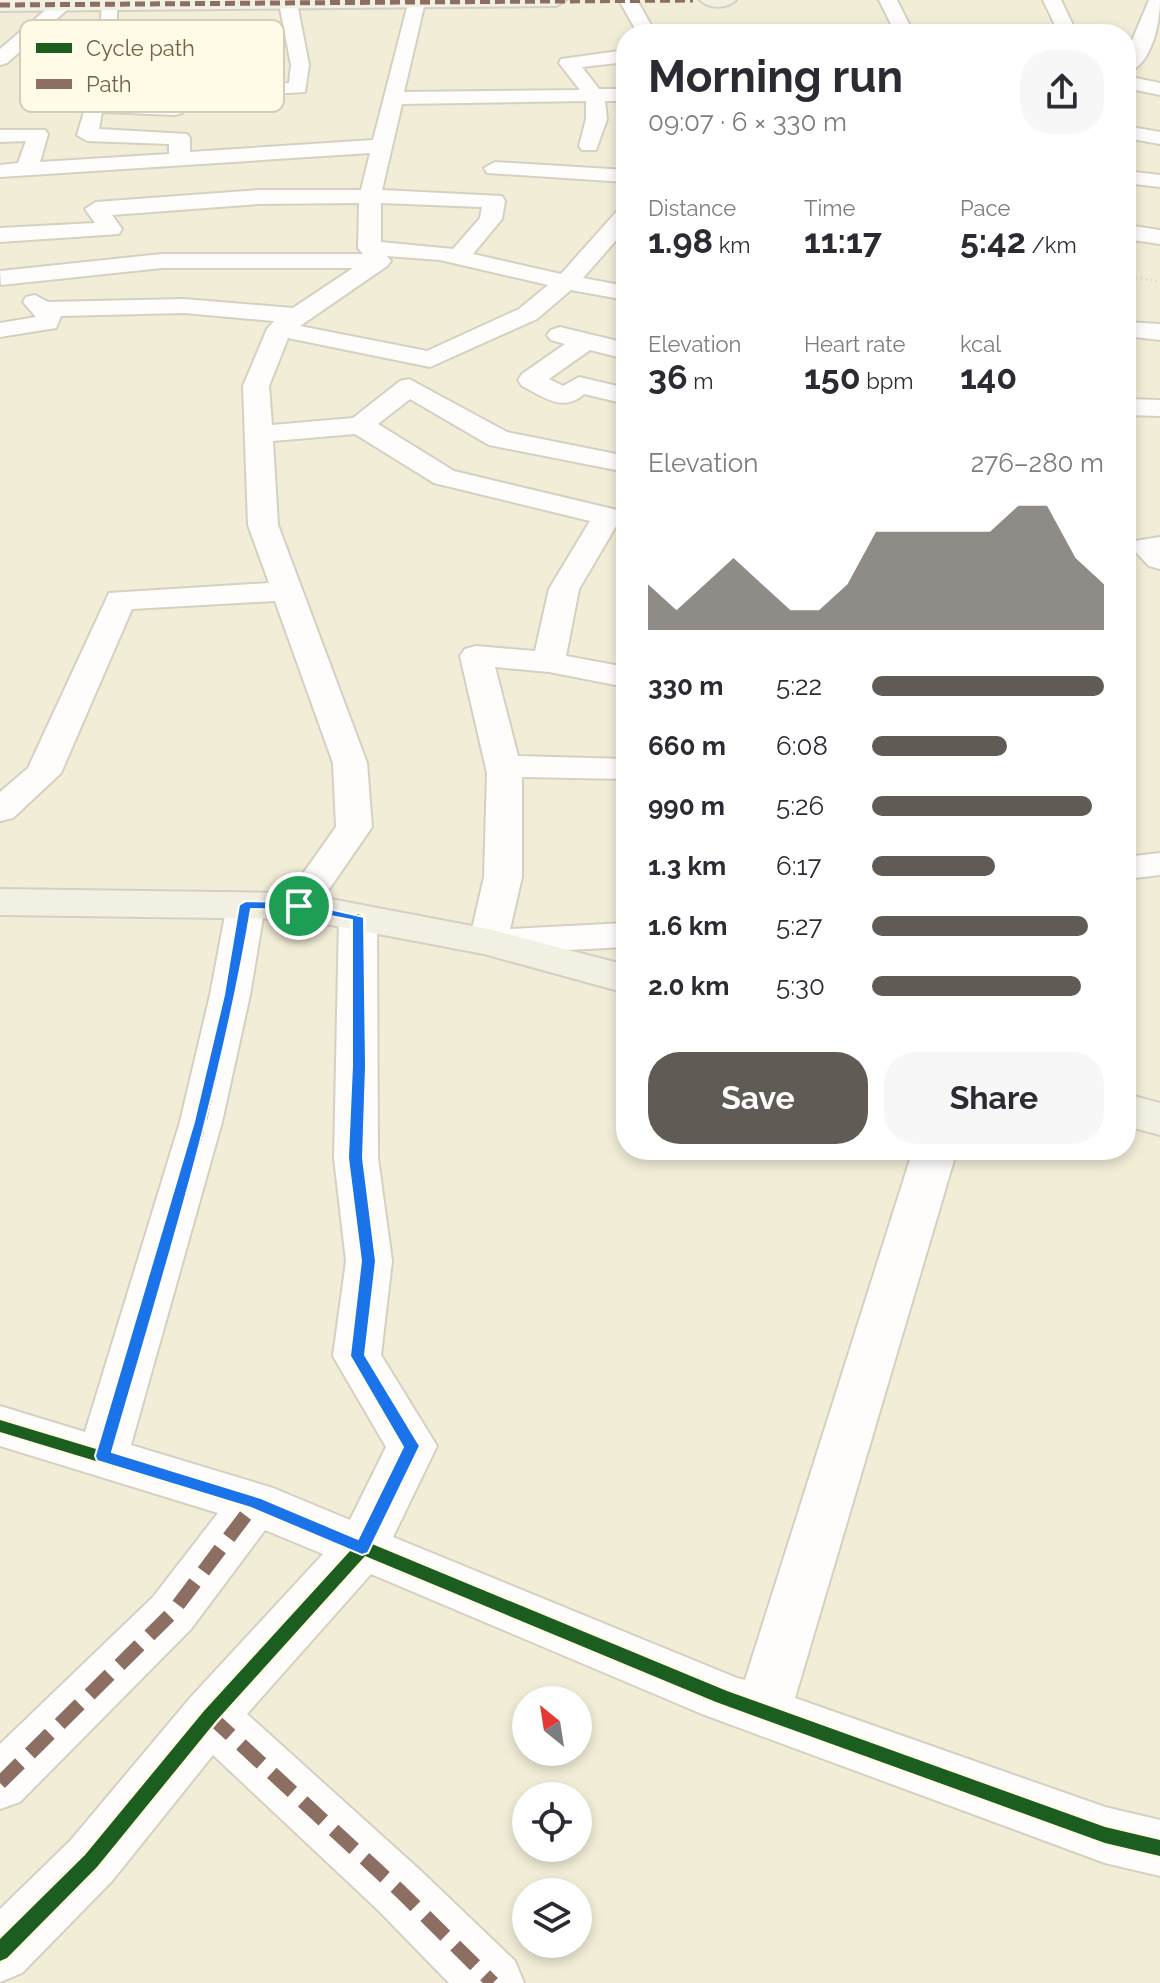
<!DOCTYPE html>
<meta charset="utf-8">
<style>
body{margin:0;font-family:Raleway,sans-serif;background:#f7f7f7;color:#2b2b33;height:100vh;display:flex;flex-direction:column;font-size:30px;white-space:nowrap}
*{box-sizing:border-box;margin:0}
p{font-size:26px;color:#7c7c81}
.icon{flex:none;width:44px;height:44px;fill:none;stroke:currentColor;stroke-width:2;stroke-linecap:round;stroke-linejoin:round}
.map{position:relative;flex:1;overflow:hidden}
.sheet{position:absolute;left:616px;top:24px;width:520px;height:1136px;display:flex;flex-direction:column;background:#fff;border-radius:32px;box-shadow:0 4px 12px #0003}
.sheet>*{flex:none}
.needle{width:52px;rotate:330deg}
.fabs{position:absolute;left:512px;top:1686px;display:grid;gap:16px}
.fabs a{display:grid;place-items:center;width:80px;height:80px;border-radius:50%;background:#fff;box-shadow:0 4px 12px #0003;font-size:40px}
.pin{position:absolute;display:grid;place-items:center;width:68px;height:68px;color:#fff;margin:-34px;border:4px solid #fff;border-radius:50%;box-shadow:0 2px 8px #0007}
.round{display:grid;place-items:center;flex:none;width:84px;height:84px;border-radius:32px;background:#f7f7f7}
.head{display:flex;align-items:center;justify-content:space-between;height:136px;padding:0 32px}
h1{font-size:44px;font-weight:700;line-height:60px}
.metrics{display:grid;grid-template-columns:repeat(3,1fr);gap:12px;height:136px;padding:8px 32px}
.metrics div{display:grid;align-content:center}
.metrics b{font-size:34px;font-weight:700}
.metrics small{font-size:22px;font-weight:400}
.metrics p{font-size:22px}
.chart{height:224px;padding:16px 32px}
.chart p{display:flex;justify-content:space-between}
.chart svg{width:100%;height:144px;margin-top:8px;fill:#615b55;opacity:.7}
.primary-button{display:flex;gap:16px;margin-top:auto;padding:16px 32px}
.primary-button a{flex:1;height:92px;border-radius:32px;background:#615b55;color:#fff;font-size:32px;font-weight:700;line-height:92px;text-align:center}
.primary-button a+a{background:#f7f7f7;color:#2b2b33}
ul{padding:0 32px;list-style:none;font-size:26px}
li{display:grid;grid-template-columns:128px 96px 1fr;align-items:center;height:60px}
li i{height:20px;border-radius:10px;background:#615b55}
.map>svg:first-child{display:block}
.residential{fill:#f2edd7;fill-rule:evenodd}
.lines{fill:none;stroke-linecap:round;stroke-linejoin:round}
.minor-casing{stroke:#d6d0c2;stroke-width:4}
.major-casing{stroke:#d5cfc4;stroke-width:4}
.path{stroke:#d9d4cb;stroke-width:3;stroke-dasharray:1 4;stroke-linecap:butt}
.minor{fill:#fefdfb;fill-rule:evenodd}
.major{fill:#f2f0e3;fill-rule:evenodd}
.quiet-far2{stroke:#8d6e63;stroke-width:5;stroke-dasharray:10 5;stroke-linecap:butt}
.quiet-far1{stroke:#8d6e63;stroke-width:11;stroke-dasharray:21 11;stroke-linecap:butt}
.quiet{stroke:#8d6e63;stroke-width:14;stroke-dasharray:28 14;stroke-linecap:butt}
.cycleway-casing{stroke:#fffbe7;stroke-width:5}
.cycleway{fill:#1b5e20;fill-rule:evenodd}
.route{fill:#1a73e8;stroke:#fff;stroke-width:2;fill-rule:evenodd}
.key{fill:#fffbe7;stroke:#d5cdb7;stroke-width:2}
.key-label{font-size:22px;fill:#746247}
</style>
<div class="map">
<svg width="1160" height="1983" viewBox="0 0 1160 1983">
<rect width="100%" height="100%" fill="#f6f4e7"/>
<!-- residential -->
<path class="residential" d="M0 0H1160V1983H0ZM626 34H1126V1150H626ZM526 1700H578V1752H526ZM526 1796H578V1848H526ZM526 1892H578V1944H526Z"/>
<g class="lines">
<!-- minor casing -->
<g class="minor-casing">
<path id="minor" d="M63 0 71 5 68 9 7 63 0 65V49L56 1Z
M102 0H114L117 4V55L191 56 193 60 189 87 289 83 291 65 279 3 281 0H295L297 3 309 65 305 92 187 99 182 113 175 115 102 112 99 129 187 134 190 138V152L373 140 409 0 425 2 404 92 580 90 559 63 561 59 626 50V62L582 67 599 89H626V101H605L607 119 596 150H582L579 146 586 119V101L402 104 382 190 502 196 505 201 502 219 473 254 561 274 618 210 626 208V229L583 278 626 286V300L571 290 537 319 430 367 288 338 269 386 272 425 353 418 400 381 409 379 507 432 626 456V472L489 445 410 399 378 424 454 471 617 510 622 516 579 589 566 656 626 667V687L549 672 495 667 518 756 626 759V779L522 777V877L510 929 626 923V947L488 954 474 950 469 942 484 877 487 773 460 656 465 649 476 646 535 651 549 589 590 521 434 483 355 434 273 441 278 525 367 763 372 827 312 914 299 917 286 914 280 906 336 827 333 763 275 601 132 609 61 773 13 818 0 821V792L28 768 109 593 269 583 248 525 243 386 267 329 274 321 184 313 61 316 56 328 0 337V323L36 317 23 302 26 297 35 295 48 302 184 299 293 308 353 268H162L1 285 0 271 162 254H363L358 248 359 203 258 204 112 215 122 229 119 234 0 242V228L95 223 85 209 96 202 258 190H361L370 153 0 177V165L18 163 26 141 0 142V130H45L48 134 40 162 169 154V144L87 141 77 135 87 102 166 103 173 66 101 65 99 61ZM381 203 482 207 480 218 453 249 381 242ZM387 256 440 260 548 285 519 309 427 351 300 326 387 266 391 261Z
M619 0H637L656 34H638Z
M879 0H897L914 34H896Z
M1043 0H1061L1072 23 1073 34H1055L1054 23Z
M1149 0H1160C1160 22 1152 66 1126 73V55Z
M1126 76 1160 83V95L1126 88Z
M1126 126 1160 132V144L1126 138Z
M495 162 626 170V182L487 173 484 168Z
M1126 171 1160 175V187L1126 183Z
M1126 225 1160 230V244L1126 239Z
M1126 322 1160 324V340L1126 336Z
M560 327 626 343V359L590 350 549 379 563 386 579 377 626 388V404L584 394C563 413 544 397 522 386L518 380 522 374 565 344 551 340 547 335 551 330Z
M1126 399 1160 400V416L1126 415Z
M1160 537V569L1149 566 1131 547 1135 541Z
M1160 853V875L1126 879V857Z
M246 894 259 897 265 905 250 995 222 1122 131 1445 273 1488 350 1520 386 1447 333 1356 346 1261 334 1158 339 917 344 909 358 905 372 909 377 917 378 1158 392 1261 381 1355 437 1446 393 1537 737 1678 745 1680 913 1150H957L795 1698 1105 1807 1160 1820V1876L1105 1863 702 1714 371 1574 247 1714 421 1871 515 1961 524 1983H449L379 1911 213 1755 112 1881 22 1973 0 1982V1909L70 1841 190 1698 323 1554 265 1530 191 1629 20 1802 0 1809V1744L153 1597 218 1513 0 1446V1406L85 1432 180 1122 210 995 227 905 233 897Z"/>
</g>
<!-- major casing -->
<g class="major-casing">
<path id="major" d="M0 0H566L556 6 0 11Z
M700 0H736C728 9 708 9 700 0Z
M0 889 299 893 488 929 626 965V993L484 954 299 919 0 915Z
M1126 1094 1160 1103V1135L1126 1126Z"/>
</g>
<!-- path -->
<path class="path" d="M1126 276 1160 282"/>
<!-- minor -->
<use href="#minor" class="minor"/>
<!-- major -->
<use href="#major" class="major"/>
<!-- quiet-far2 -->
<path class="quiet-far2" d="M0 5 693 0"/>
<!-- quiet-far1 -->
<path class="quiet-far1" d="M130 1365 201 1122 230 995 246 905"/>
<!-- quiet -->
<path class="quiet" d="M103 1456 130 1363
M210 1716 400 1891 493 1983
M0 1783 172 1613 255 1503"/>
<!-- cycleway casing -->
<g class="cycleway-casing">
<path id="cycleway" d="M358 914 364 917 365 1066 363 1158 376 1261 364 1356 420 1446 372 1544 727 1691 1105 1827 1160 1840V1856L1105 1843 716 1702 365 1556 216 1721 97 1867 7 1958 0 1961V1939L85 1855 204 1711 351 1550 251 1508 0 1432V1420L255 1497 359 1539 404 1446 350 1356 362 1261 349 1158 353 1066 352 917Z"/>
</g>
<!-- cycleway -->
<use href="#cycleway" class="cycleway"/>
</g>
<!-- route -->
<path class="route" d="M299 902 364 917 366 1066 363 1158 376 1261 365 1355 420 1446 368 1553 362 1555 251 1508 97 1461 95 1456 194 1122 224 995 239 905 246 901ZM251 909 299 910 352 920V1066L348 1158 361 1261 350 1356 403 1447 358 1539 261 1498 112 1452C164 1272 220 1094 251 909Z"/>
<!-- legend -->
<rect x="20" y="20" width="264" height="92" rx="12" class="key"/>
<rect x="36" y="43" width="36" height="10" fill="#1b5e20"/>
<rect x="36" y="79" width="36" height="10" fill="#8d6e63"/>
<g class="key-label">
<text x="86" y="56">Cycle path</text>
<text x="86" y="92">Path</text>
</g>
</svg>
<div class="fabs">
<a><svg class="needle" viewBox="-14 -14 28 28"><path d="M0-13l5 13h-10z" fill="#e53935"/><path d="M0 13l5-13h-10z" fill="#7c7c81"/></svg></a>
<a><svg class="icon" aria-label="locate" viewBox="0 0 24 24"><circle cx="12" cy="12" r="6"/><path d="M12 2v4M12 18v4M2 12h4M18 12h4"/></svg></a>
<a><svg class="icon" aria-label="layers" viewBox="0 0 24 24"><path d="M12 4l9 5-9 5-9-5zM3 14l9 5 9-5"/></svg></a>
</div>
<div class="pin" style="left:299px;top:906px;background:#1e9e55"><svg class="icon" aria-label="arrive" viewBox="0 0 24 24"><path d="M6 21V4h12l-3 4 3 4H6"/></svg></div>
<section class="sheet">
<div class="head"><div><h1>Morning run</h1><p>09:07 · 6 × 330 m</p></div><a class="round"><svg class="icon" aria-label="share" viewBox="0 0 24 24"><path d="M12 15V3M7 8l5-5 5 5M5 13v7h14v-7"/></svg></a></div>
<div class="metrics">
<div><p>Distance</p><b>1.98<small> km</small></b></div>
<div><p>Time</p><b>11:17</b></div>
<div><p>Pace</p><b>5:42<small> /km</small></b></div>
</div>
<div class="metrics">
<div><p>Elevation</p><b>36<small> m</small></b></div>
<div><p>Heart rate</p><b>150<small> bpm</small></b></div>
<div><p>kcal</p><b>140</b></div>
</div>
<div class="chart"><p><span>Elevation</span>276–280 m</p>
<svg viewBox="0 0 160 44" preserveAspectRatio="none"><path d="M0 44V30L10 38L20 30L30 22L40 30L50 38L60 38L70 30L80 14L90 14L100 14L110 14L120 14L130 6L140 6L150 22L160 30V44z"/></svg>
</div>
<ul>
<li><b>330 m</b>5:22<i style="width:100%"></i></li>
<li><b>660 m</b>6:08<i style="width:58%"></i></li>
<li><b>990 m</b>5:26<i style="width:95%"></i></li>
<li><b>1.3 km</b>6:17<i style="width:53%"></i></li>
<li><b>1.6 km</b>5:27<i style="width:93%"></i></li>
<li><b>2.0 km</b>5:30<i style="width:90%"></i></li>
</ul>
<div class="primary-button"><a>Save</a><a>Share</a></div>
</section>
</div>
